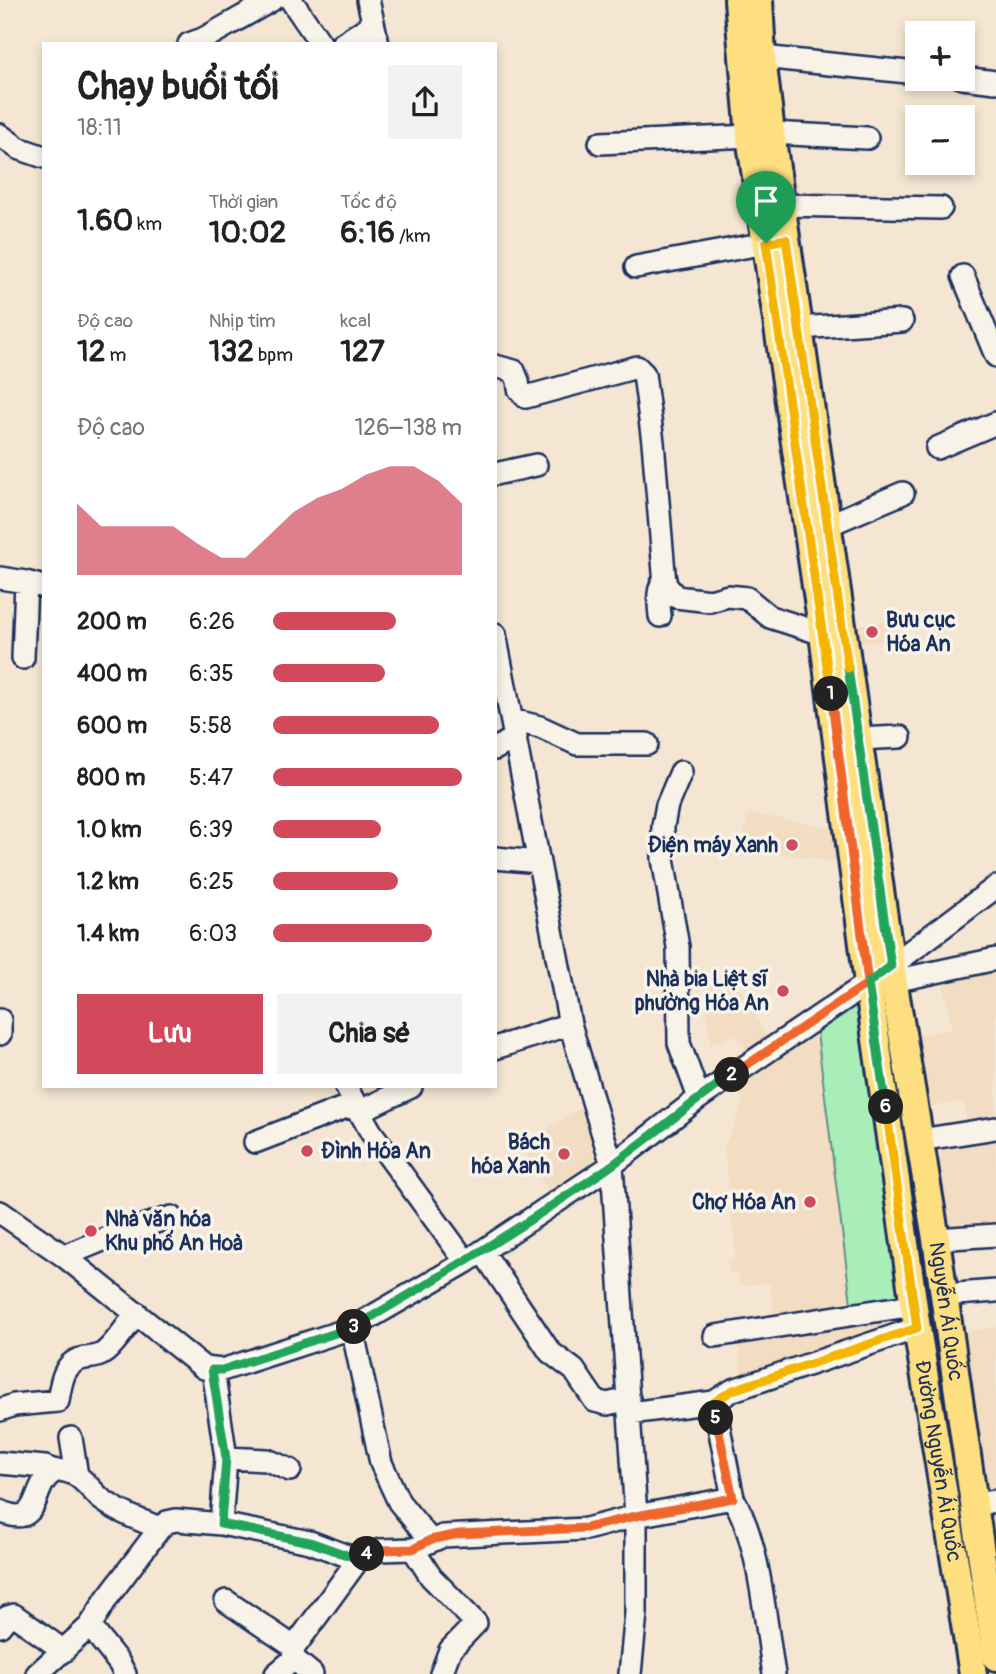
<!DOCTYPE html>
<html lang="vi">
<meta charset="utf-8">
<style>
body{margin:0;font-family:Pangolin,sans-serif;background:#f2f2f2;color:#222;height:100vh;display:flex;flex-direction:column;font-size:26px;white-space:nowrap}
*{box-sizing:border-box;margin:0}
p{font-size:23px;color:#767676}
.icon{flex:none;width:38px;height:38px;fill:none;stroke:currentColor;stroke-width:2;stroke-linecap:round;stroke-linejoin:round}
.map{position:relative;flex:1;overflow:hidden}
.drawer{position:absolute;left:42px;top:42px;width:455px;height:1046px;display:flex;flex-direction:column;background:#fff;border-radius:0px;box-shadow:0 4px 10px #0003}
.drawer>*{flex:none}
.buttons{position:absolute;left:905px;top:21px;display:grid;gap:14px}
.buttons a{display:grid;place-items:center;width:70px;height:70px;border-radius:0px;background:#fff;box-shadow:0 4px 10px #0003;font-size:35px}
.pin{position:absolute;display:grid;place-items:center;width:60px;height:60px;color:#fff;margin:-72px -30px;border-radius:50% 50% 50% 0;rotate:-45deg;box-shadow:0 0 7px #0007}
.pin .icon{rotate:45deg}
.km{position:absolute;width:35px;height:35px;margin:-18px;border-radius:50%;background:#222;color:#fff;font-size:19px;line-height:35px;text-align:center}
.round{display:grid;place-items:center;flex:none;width:74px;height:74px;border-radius:0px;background:#f2f2f2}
.headline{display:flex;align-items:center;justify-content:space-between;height:119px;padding:0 35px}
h1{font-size:38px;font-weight:800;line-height:52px}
.metrics{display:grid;grid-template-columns:repeat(3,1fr);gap:10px;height:119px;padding:7px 35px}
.metrics div{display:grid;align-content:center}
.metrics b{font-size:30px;font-weight:800}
.metrics small{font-size:19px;font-weight:400}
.metrics p{font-size:19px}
.chart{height:196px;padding:14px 35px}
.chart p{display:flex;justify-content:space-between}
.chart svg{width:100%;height:126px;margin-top:7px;fill:#d1495b;opacity:.7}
.cta{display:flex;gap:14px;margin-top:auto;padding:14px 35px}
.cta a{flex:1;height:80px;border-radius:0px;background:#d1495b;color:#fff;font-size:28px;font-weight:800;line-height:80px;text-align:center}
.cta a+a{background:#f2f2f2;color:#222}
ul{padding:0 35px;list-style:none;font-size:23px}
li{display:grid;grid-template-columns:112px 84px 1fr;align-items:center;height:52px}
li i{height:18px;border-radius:9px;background:#d1495b}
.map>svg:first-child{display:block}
.built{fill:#f2ddc2}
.green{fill:#a9eeb9;stroke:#628e8c;stroke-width:2}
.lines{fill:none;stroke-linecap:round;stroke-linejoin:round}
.minor-casing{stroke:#1b2f5e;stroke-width:26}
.major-casing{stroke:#1b2f5e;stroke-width:32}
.minor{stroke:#f7f3e8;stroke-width:21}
.major{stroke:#fedf80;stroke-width:26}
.split-1-casing{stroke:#fff;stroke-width:14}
.split-2-casing{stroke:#fff;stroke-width:14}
.split-3-casing{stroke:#fff;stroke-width:14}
.split-4-casing{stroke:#fff;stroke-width:14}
.split-5-casing{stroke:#fff;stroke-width:14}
.split-6-casing{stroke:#fff;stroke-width:14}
.split-7-casing{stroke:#fff;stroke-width:14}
.split-8-casing{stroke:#fff;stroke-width:14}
.split-1{stroke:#f5b400;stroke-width:9}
.split-2{stroke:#f0652b;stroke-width:9}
.split-3{stroke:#22a559;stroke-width:9}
.split-4{stroke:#22a559;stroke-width:9}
.split-5{stroke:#f0652b;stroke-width:9}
.split-6{stroke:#f5b400;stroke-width:9}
.split-7{stroke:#22a559;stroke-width:9}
.split-8{stroke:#f5b400;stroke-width:9}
.poi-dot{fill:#d1495b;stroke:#f7f3e8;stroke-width:2.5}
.labels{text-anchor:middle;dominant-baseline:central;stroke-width:7;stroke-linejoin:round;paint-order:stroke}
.poi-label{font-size:21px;font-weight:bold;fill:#1b2f5e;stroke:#f7f3e8;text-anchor:end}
.street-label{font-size:21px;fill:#1b2f5e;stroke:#f7f3e8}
</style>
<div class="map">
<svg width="996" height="1674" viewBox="0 0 996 1674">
<rect width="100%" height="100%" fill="#f4e6d2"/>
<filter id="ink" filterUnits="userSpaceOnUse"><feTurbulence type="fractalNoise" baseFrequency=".0143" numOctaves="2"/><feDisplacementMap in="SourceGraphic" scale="14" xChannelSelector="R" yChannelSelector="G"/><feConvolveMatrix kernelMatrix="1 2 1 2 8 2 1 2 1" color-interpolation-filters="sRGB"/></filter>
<g filter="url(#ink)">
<!-- built -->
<path class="built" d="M890 620 893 639 854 644 852 626Z
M748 813 840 829 844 863 742 848Z
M996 964V1123L968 1128 963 1101 923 1108 911 1036 952 1029 942 977Z
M734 977 770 1044 751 1057 734 1035 710 1045 705 985 724 983Z
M861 994 908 1326 743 1382 737 1336 775 1329 770 1283 739 1286 738 1273 729 1274 728 1260 736 1258 724 1145 732 1131 743 1101 732 1082Z
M588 1103 606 1163 554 1199 520 1146Z
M996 1133V1231L945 1234 929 1144Z
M996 1327V1582L959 1332Z"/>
<!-- green -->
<path class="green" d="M861 994 905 1303 852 1311 816 1025Z"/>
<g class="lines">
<!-- minor casing -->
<g class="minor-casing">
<path id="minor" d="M291 0 321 44
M368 0 378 44
M189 44 203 39 272 0
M342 44 373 24
M762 57 917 73
M962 78 996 82
M771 133 867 138
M0 135 18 148 44 157
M600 143 750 136
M781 205 941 208
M636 267 766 243
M963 276 996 356
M799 328 902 321
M495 366 514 371 518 381 519 389 526 397 637 367 644 374 653 442 665 584 676 597 710 601 728 596 747 598 770 617 823 634
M937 448 996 423
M495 474 536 465
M828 525 903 493
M0 578 26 582 44 587
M660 616C659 603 656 590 665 579
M495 634 570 1024 612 1165 636 1516V1613L630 1674
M23 658 26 582
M512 720 540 727 577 744H647
M858 739 900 737
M495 749 516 737
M681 772 667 805 663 826V859L678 947 679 1043 699 1098
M495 858 539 862
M891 966 996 887
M894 981 996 959
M0 1020V1034
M495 1048 570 1024
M346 1087 371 1132 466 1262
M358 1112 411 1087
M920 1140 996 1128
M255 1142 354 1104
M0 1212 64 1256 204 1368 222 1370 352 1328 466 1262 612 1165 699 1098 868 983
M936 1239 996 1235
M483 1252 550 1352 574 1370 595 1401 607 1404 629 1399
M64 1256 117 1234 172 1217
M944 1295 996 1291
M352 1328 381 1463 399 1502 430 1540
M715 1336 914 1305
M213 1370 226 1458 221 1524
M714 1402 733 1498C760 1542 765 1622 774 1674
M0 1410 14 1405 58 1401C61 1383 63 1361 85 1358 92 1357 99 1357 105 1352 117 1342 127 1325 137 1313
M630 1413 714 1402 733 1390 917 1328
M71 1438 77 1476
M226 1458 267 1460 290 1470
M0 1463 45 1467 55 1471
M975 1504 996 1501
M0 1511C45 1532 29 1479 57 1471 62 1469 73 1473 77 1476 86 1482 93 1492 101 1499 120 1513 139 1520 160 1528
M413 1549 431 1577 476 1623 450 1650 441 1674
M226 1601 294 1647
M0 1626 7 1617 14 1615 64 1651
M37 1674 90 1626
M125 1674 119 1663 90 1626 107 1598 160 1528 167 1522 176 1520 221 1524 310 1542 358 1560 380 1550 413 1549 443 1536 586 1529 636 1516 733 1498
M276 1674 294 1659
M312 1674 294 1659 293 1649 358 1560"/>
</g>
<!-- major casing -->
<g class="major-casing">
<g id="major">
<path id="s1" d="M738 0 750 136 823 634 868 983 917 1328 973 1674"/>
<path id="s2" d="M759 0 762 57 771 133 891 966 936 1239 996 1657"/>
</g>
</g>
<!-- minor -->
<use href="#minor" class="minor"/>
<!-- major -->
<use href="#major" class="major"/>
</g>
</g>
<g class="lines" filter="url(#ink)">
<!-- split-1 casing -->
<g class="split-1-casing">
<path id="split-1" d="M766 243 831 694"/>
</g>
<!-- split-2 casing -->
<g class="split-2-casing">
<path id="split-2" d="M732 1075 868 983 831 694"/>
</g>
<!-- split-3 casing -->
<g class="split-3-casing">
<path id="split-3" d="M354 1327C441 1277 525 1225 608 1168 650 1138 689 1104 732 1075"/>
</g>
<!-- split-4 casing -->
<g class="split-4-casing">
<path id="split-4" d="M354 1327 222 1370H212L226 1458 221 1524 310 1542 358 1559 367 1554"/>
</g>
<!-- split-5 casing -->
<g class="split-5-casing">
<path id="split-5" d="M367 1554 380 1550 413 1549 430 1540 459 1534 586 1528 636 1516 733 1498 716 1418"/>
</g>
<!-- split-6 casing -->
<g class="split-6-casing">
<path id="split-6" d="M716 1418 714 1402 733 1390 917 1328 886 1107"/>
</g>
<!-- split-7 casing -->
<g class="split-7-casing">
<path id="split-7" d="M848 668 891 966 868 983 886 1107"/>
</g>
<!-- split-8 casing -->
<g class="split-8-casing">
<path id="split-8" d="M766 243 786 239 848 668"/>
</g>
<!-- split-1 -->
<use href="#split-1" class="split-1"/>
<!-- split-2 -->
<use href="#split-2" class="split-2"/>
<!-- split-3 -->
<use href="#split-3" class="split-3"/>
<!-- split-4 -->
<use href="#split-4" class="split-4"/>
<!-- split-5 -->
<use href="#split-5" class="split-5"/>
<!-- split-6 -->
<use href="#split-6" class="split-6"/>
<!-- split-7 -->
<use href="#split-7" class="split-7"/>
<!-- split-8 -->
<use href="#split-8" class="split-8"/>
</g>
<!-- markers -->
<g class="poi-dot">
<circle cx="872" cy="632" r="7"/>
<circle cx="792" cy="845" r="7"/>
<circle cx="783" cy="991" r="7"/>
<circle cx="307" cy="1151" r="7"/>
<circle cx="564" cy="1154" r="7"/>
<circle cx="810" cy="1202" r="7"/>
<circle cx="91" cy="1231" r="7"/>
</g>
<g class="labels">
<!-- poi labels -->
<g class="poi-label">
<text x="886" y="620" text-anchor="start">Bưu cục<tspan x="886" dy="24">Hóa An</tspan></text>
<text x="778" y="845">Điện máy Xanh</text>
<text x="769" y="979">Nhà bia Liệt sĩ<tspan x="769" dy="24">phường Hóa An</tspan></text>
<text x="550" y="1142">Bách<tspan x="550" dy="24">hóa Xanh</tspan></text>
<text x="321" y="1151" text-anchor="start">Đình Hóa An</text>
<text x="796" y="1202">Chợ Hóa An</text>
<text x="105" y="1219" text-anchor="start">Nhà văn hóa<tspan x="105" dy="24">Khu phố An Hoà</tspan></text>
</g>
<!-- street labels -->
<g class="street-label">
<text stroke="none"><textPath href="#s2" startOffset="1325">Nguyễn Ái Quốc</textPath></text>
<text stroke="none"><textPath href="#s1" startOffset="1475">Đường Nguyễn Ái Quốc</textPath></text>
</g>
</g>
</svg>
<div class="buttons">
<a>+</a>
<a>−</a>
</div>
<div class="pin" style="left:766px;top:243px;background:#1e9e55"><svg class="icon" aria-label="arrive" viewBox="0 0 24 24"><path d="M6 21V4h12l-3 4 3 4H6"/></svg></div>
<b class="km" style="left:831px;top:694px">1</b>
<b class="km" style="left:732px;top:1075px">2</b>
<b class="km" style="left:354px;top:1327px">3</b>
<b class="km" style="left:367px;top:1554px">4</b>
<b class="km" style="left:716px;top:1418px">5</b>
<b class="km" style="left:886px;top:1107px">6</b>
<section class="drawer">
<div class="headline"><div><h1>Chạy buổi tối</h1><p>18:11</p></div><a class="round"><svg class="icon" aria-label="share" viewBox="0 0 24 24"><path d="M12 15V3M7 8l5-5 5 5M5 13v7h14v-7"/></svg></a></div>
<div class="metrics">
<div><b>1.60<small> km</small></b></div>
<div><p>Thời gian</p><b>10:02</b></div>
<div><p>Tốc độ</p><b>6:16<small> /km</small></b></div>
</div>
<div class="metrics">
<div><p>Độ cao</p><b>12<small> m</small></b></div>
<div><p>Nhịp tim</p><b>132<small> bpm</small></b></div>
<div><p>kcal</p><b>127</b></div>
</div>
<div class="chart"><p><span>Độ cao</span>126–138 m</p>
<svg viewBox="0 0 160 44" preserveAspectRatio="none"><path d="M0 44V19L10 27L20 27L30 27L40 27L50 33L60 38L70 38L80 30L90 22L100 17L110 14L120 9L130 6L140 6L150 11L160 19V44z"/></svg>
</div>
<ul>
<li><b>200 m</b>6:26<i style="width:65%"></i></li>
<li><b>400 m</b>6:35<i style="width:59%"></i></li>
<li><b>600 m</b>5:58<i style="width:88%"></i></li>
<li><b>800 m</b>5:47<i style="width:100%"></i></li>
<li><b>1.0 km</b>6:39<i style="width:57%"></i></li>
<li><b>1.2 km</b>6:25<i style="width:66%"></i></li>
<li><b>1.4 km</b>6:03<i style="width:84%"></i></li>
</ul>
<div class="cta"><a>Lưu</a><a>Chia sẻ</a></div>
</section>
</div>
